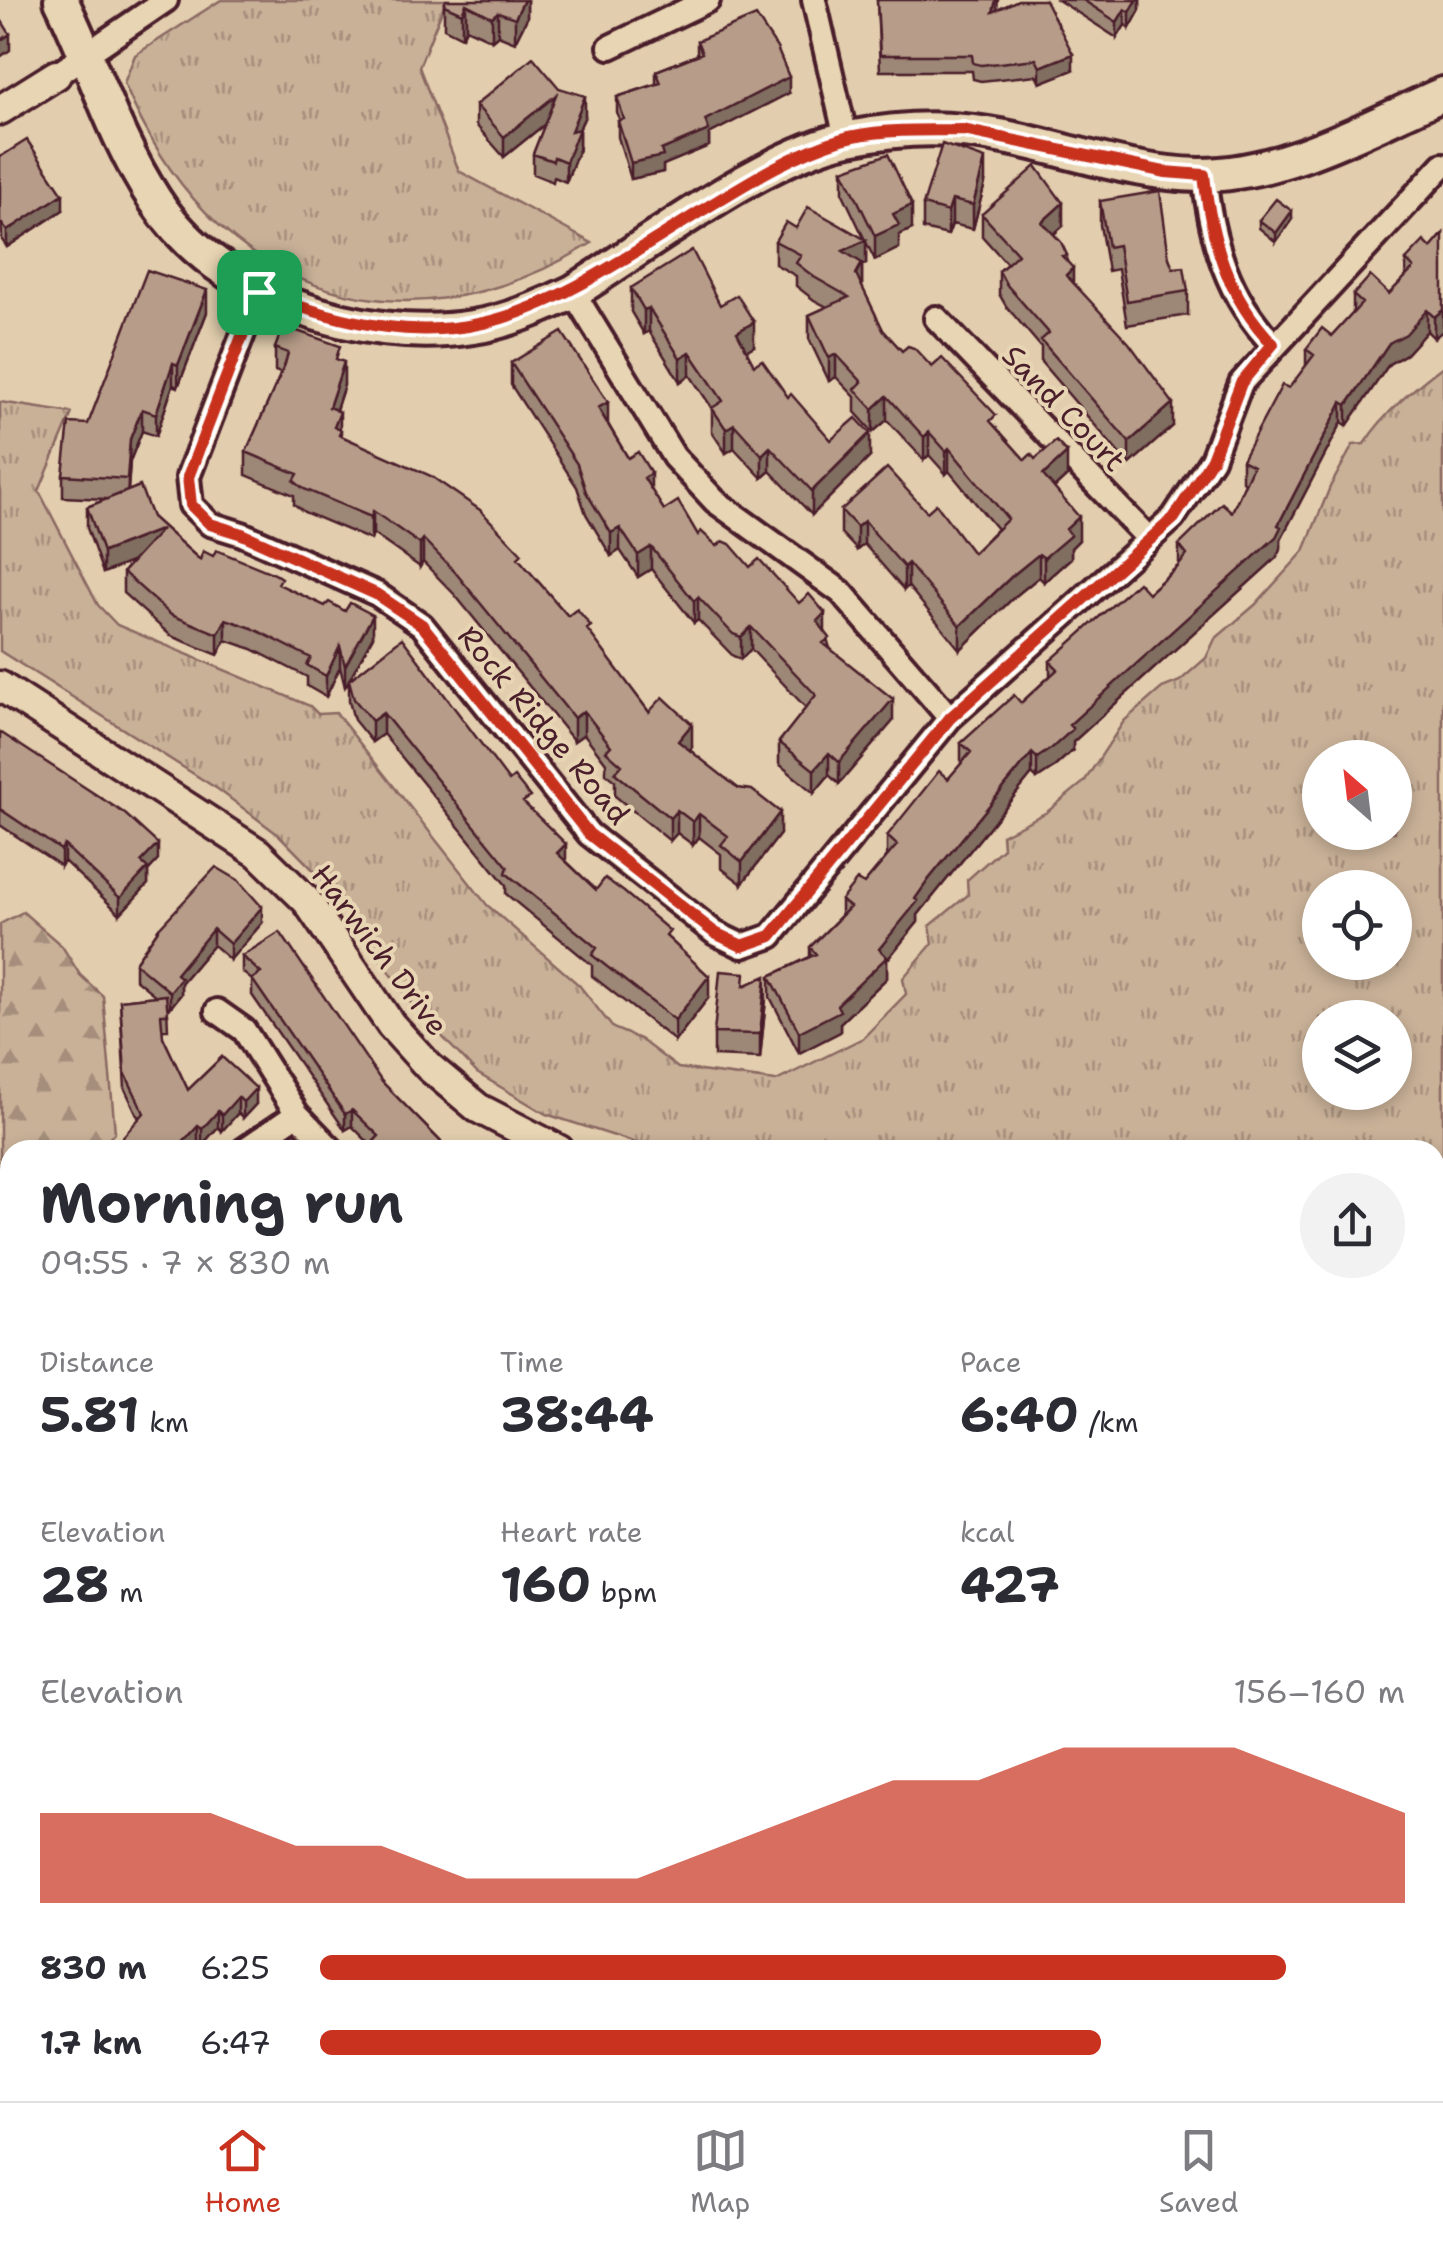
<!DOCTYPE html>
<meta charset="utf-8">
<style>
body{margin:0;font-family:"Shantell Sans",sans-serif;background:#f2f2f3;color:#2b2b33;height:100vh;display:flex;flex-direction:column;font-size:38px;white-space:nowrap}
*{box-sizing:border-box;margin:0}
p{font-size:32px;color:#7c7c81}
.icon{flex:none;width:55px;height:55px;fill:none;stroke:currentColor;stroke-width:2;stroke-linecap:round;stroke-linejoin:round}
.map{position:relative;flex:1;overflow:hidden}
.panel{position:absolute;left:0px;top:1140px;width:1445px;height:962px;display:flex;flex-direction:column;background:#fff;border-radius:30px 30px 0 0;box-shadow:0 5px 15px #0003}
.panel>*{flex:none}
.needle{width:65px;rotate:332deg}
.buttons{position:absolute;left:1302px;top:740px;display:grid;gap:20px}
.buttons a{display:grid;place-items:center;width:110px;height:110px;border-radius:50%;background:#fff;box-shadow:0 5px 15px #0003;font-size:50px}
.pin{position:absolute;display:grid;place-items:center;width:85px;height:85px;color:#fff;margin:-42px;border-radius:20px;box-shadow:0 5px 15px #0006}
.round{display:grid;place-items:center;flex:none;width:105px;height:105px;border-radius:52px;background:#f2f2f3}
.headline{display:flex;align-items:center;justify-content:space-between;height:170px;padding:0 40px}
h1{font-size:55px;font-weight:700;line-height:75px}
.figures{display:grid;grid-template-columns:repeat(3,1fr);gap:15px;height:170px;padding:10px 40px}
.figures div{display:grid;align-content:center}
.figures b{font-size:50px;font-weight:700}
.figures small{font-size:28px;font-weight:400}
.figures p{font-size:28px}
.chart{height:280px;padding:20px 40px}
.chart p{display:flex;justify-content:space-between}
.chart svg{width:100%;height:180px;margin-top:10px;fill:#c8321e;opacity:.7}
ul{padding:0 40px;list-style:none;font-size:32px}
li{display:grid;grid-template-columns:160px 120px 1fr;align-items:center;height:75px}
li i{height:25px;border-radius:12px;background:#c8321e}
.dock{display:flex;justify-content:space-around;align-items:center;height:140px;border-top:2px solid #e1e1e2;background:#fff;font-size:28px;color:#7c7c81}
.dock a{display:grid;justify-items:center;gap:5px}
.dock .active{color:#c8321e}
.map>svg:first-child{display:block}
.grass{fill:url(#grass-tufts);stroke:#8a6862;stroke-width:2.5;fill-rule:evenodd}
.forest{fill:url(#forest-firs);stroke:#8a6862;stroke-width:2.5}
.park{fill:url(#park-dots);stroke:#8a6862;stroke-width:2.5}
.pitch{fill:#c9b198;stroke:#8a6862;stroke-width:2.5}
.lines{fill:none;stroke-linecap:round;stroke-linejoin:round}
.minor-casing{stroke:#4a1f2b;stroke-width:30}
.tertiary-casing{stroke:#4a1f2b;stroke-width:35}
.secondary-casing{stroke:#4a1f2b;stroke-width:40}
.primary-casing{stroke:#4a1f2b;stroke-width:42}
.minor{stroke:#e8d5b3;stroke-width:22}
.tertiary{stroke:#e8d5b3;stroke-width:28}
.secondary{stroke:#e8d5b3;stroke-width:32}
.primary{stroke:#e8d5b3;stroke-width:35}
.wall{fill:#9d8776;stroke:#4a1f2b;stroke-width:2.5}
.shaded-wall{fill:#806e60;stroke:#4a1f2b;stroke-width:2.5}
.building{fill:#b79d89;stroke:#4a1f2b;stroke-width:2.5}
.route-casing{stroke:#fff;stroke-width:20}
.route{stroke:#c8321e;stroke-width:12}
.labels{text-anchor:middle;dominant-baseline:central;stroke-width:8;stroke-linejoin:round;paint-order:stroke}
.street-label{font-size:30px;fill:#4a1f2b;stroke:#e8d5b3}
</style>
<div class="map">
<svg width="1443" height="2101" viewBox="0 0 1443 2101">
<defs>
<pattern id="grass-tufts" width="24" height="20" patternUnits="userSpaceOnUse" patternTransform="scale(2.5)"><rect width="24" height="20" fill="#c9b198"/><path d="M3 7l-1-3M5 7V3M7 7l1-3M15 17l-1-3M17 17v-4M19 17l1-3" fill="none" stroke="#a58f7c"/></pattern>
<pattern id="forest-firs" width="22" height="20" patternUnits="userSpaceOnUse" patternTransform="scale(2.5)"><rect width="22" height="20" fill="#c9b198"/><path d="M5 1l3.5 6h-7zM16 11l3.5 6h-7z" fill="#a58f7c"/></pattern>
<pattern id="park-dots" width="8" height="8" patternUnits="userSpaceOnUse" patternTransform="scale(2.5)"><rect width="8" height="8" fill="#c9b198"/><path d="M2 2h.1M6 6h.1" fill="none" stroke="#a58f7c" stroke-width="1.8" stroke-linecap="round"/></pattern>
</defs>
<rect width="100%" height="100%" fill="#e2ceae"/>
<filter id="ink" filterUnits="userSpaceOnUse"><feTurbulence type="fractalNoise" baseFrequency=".01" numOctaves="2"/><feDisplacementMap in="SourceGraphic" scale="20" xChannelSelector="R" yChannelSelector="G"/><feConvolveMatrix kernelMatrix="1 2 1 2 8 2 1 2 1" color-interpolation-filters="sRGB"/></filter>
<g filter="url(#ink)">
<!-- grass -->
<path class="grass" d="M221 0H446L419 67 459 171 592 243C398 363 209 290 124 83L135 55Z
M1443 366V1367L1435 1372V1150H658L546 1114 477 1073 413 1006 336 893 280 836 219 790 0 651V402L72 413 39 491 98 605 117 625 310 706 318 714 336 713 487 905 579 985 613 1028 640 1039 678 1068 776 1081 863 1038 906 994 903 978 933 943 930 926 968 895 967 880 1003 848 1002 835 1047 812 1084 782 1124 721 1162 688 1180 681 1206 658 1215 639 1255 605 1304 551 1330 487 1353 445 1364 444C1384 413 1414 388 1443 366ZM1320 758H1395V832H1320ZM1320 888H1395V962H1320ZM1320 1018H1395V1092H1320Z
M10 1394V1690L0 1685V1408Z
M469 2093H698L690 2101H478Z"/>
<!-- forest -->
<path class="forest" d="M23 912 62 946 80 975 103 996 115 1132 99 1150H10V1248L0 1259V924Z
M0 1323C15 1347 16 1385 0 1408Z"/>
<!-- park -->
<path class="park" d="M862 2092H1353L1362 2101H854Z"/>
<!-- pitch -->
<path class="pitch" d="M915 2092H1081L1093 2101H908Z"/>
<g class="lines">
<!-- minor casing -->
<g class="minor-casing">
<path id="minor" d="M814 0 846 138
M610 47 708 0
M56 75 166 0
M1204 175C1211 239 1227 297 1273 344
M259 292 188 477 191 505 210 524 242 534 377 594 422 625 589 834 715 933 742 946 771 936 950 718 1173 518 1212 459 1241 383 1443 165
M573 292 674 457 715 501 841 592 950 718
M936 318 1149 539
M217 1011 244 1030 297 1114 332 1150
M244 1150 297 1114
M1435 1687 1443 1679
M1435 1916 1443 1924
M15 2101 19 2092"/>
</g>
<!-- tertiary casing -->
<g class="tertiary-casing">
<path id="tertiary" d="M0 110 56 75
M0 686 258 853 307 901 391 1025 429 1067 478 1108 559 1150
M1392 2092 1402 2101"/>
</g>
<!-- secondary casing -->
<g class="secondary-casing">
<path id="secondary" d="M61 0C94 67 114 138 155 200 218 297 362 345 473 327 507 322 542 307 573 292 645 247 770 152 849 138 885 131 926 127 963 131 1042 138 1119 174 1200 175 1284 175 1368 127 1443 94
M0 1714 10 1720
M422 2092 431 2101"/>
</g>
<!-- primary casing -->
<g class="primary-casing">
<path id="primary" d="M1435 1425 1443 1421
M1435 1481 1443 1475
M756 2101 764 2092
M818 2101 826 2092"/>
</g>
<!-- minor -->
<use href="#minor" class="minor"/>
<!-- tertiary -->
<use href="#tertiary" class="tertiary"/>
<!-- secondary -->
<use href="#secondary" class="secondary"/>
<!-- primary -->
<use href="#primary" class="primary"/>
</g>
<!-- wall -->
<path class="wall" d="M527 0V18L515 42 498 35 492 40 466 28 462 37 444 28V5Z
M877 0H998L997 10 1073 70 1040 83 1036 75 981 81 973 79 972 71H880Z
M1058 0H1140V10L1130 28 1125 25 1117 38Z
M697 41 789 93 709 134V146L663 165V172L631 179 618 137V121H620L617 113V97L656 84V71L697 55Z
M476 105 585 116 579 129V149L566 182 554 177 553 182 533 174V154L545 124 504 157 476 125Z
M0 157 63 210 7 247 2 240Z
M843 170 912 229 899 235V248L875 260 866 242V264L862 265V287L883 330 902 351 932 367 996 427 1025 460 1035 459 1067 476 1054 488 1079 540 1071 548V558L1044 582 1039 577 1012 599 960 650 908 586 904 590 864 544 857 550 841 533V510L927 512 973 553 997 529 949 471 946 474 929 455 924 460 887 420 873 432 855 412V397L836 377 829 381 809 339V315L827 307 814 300 796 286V276L775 264V241L796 228 865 240 843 194Z
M985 183 973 229 952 224 948 235 923 229V205Z
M1100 201 1169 258 1173 268 1188 291V315L1127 325 1118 269 1108 271 1100 225Z
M982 214 1063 226 1054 234 1067 255V261L1073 283 1173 426 1129 465 1041 362V347L1006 306 999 294V271L1007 264 982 236Z
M1292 219 1276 242 1259 228V220Z
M1443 234 1434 338 1427 331 1406 354 1389 364 1347 426 1342 422 1281 539V548L1276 558 1073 742V750L1052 769 1037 779 1032 774 918 915V922L887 960V978L840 1023V1032L799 1053 770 997V976L810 957V947L841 916V900L864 884 887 856V836L948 779 961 764V743L1021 703 1050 676V661L1148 593 1179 565V545L1232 512 1245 483 1242 481V460L1306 366V349L1332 336 1353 313V295L1389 294 1406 276V260L1431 248Z
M631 288 720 305 754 346 746 350 754 365 831 440 870 457 812 515 770 471 762 478 734 448 726 453 712 432V408L690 375 680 382 649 331 644 334 631 312Z
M207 312 178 387 173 385 156 436 142 431 130 461 128 491 152 517 200 560 281 586 373 636 349 680 530 809 566 861 596 890 670 940 709 997 675 1041 592 976V965L506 894V885L383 734 372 742 354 720 349 701V680L345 687 340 667 326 697 307 686V677L252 649 226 640 218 655 171 636 123 593V572L132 561 103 573 87 528V507L106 499 63 497V475L88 424Z
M275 348 340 361 344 385 336 410 341 436 522 563 568 616 591 635 649 712 692 747 690 750 780 834 742 884 721 868V854L699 837 693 845 677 833 670 841 615 796V781L606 774V763L584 734 574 741 455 595 423 562 420 567 373 534 371 540 304 512 294 504V495L246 475V452L281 373 275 371Z
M511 363 608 424 628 458 664 510 698 535 750 567 825 632 830 648 893 721 839 784 829 775 814 793 779 764V742L806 708 751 649 741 659 733 656 698 620 694 623 651 569 638 577 620 550 611 556 586 514 577 487 511 385Z
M0 732 158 860 148 871V884L120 914 64 861 61 866 0 825Z
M262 923 230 960 213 945 181 983V994L170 1008 167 1006 168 1030H162L163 1037 188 1090 222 1057 256 1104 243 1118 238 1113 222 1131 218 1127 202 1145 198 1142 139 1119 125 1089 120 1000 156 996 135 979V963L159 928Z
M242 956 382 1082 449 1150H374V1148L352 1126 345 1130 252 995V980L242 972Z
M745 986 766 999 760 1058 714 1056V1033Z
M10 1260V1302L0 1286V1267Z
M1443 1692V1874L1442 1859 1435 1852V1700Z
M0 1834 10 1839V2081L3 2091 0 2090Z
M1443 1973V2058L1435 2051V1981Z
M31 2092H137L134 2101H31Z"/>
<!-- shaded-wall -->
<path class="shaded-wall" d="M524 0H527V18L515 42V18Z
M1137 0H1140V10L1130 28V12Z
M466 4V28L462 37V13Z
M1125 9V25L1117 38V22Z
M498 12V35L492 40V17Z
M10 34V50L0 57V41Z
M1073 54V70L1040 83V67Z
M789 77V93L709 134V146L663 165V172L631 179V163L661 150 705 120Z
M556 95V115L504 157V137Z
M585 96V116L579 129V149L566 182V162L571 131Z
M985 159V183L973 229V205Z
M63 194V210L7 247V231Z
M952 200V224L948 235V212Z
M1063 203V226L1042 244V222Z
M912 205V229L899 235V248L875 260V236L893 214Z
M1292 211V219L1276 242V233Z
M866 240V264L862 265V286L843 251Z
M1073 268V290L1066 275Z
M207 290V312L178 387V365Z
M649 308V331L644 334V310Z
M1427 310V331L1406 354 1389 364 1347 426V405L1389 343Z
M1443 310V331L1434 338V317Z
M754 322V346L737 356V332Z
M690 352V375L680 382V358Z
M836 354V377L829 381V358Z
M344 362V385L329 430V407Z
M173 363V385L156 436V414Z
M887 396V420L873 432V409Z
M608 402V424L598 408Z
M1342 402V422L1281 539V548L1276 558 1073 742V750L1052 769 1037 779V758L1069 725 1278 525Z
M1173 403V426L1129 465V442Z
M142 409V431L130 461 127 501 130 439Z
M340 412V433L341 430V453L334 427Z
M734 424V448L726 453V429Z
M929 432V455L924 460V437Z
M870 433V457L812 515V491Z
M770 447V471L762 478V455Z
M949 448V471L946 474V451Z
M1067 453V476L1043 498V475Z
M651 473V495L644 478Z
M373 511V534L371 540V517Z
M1079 517V540L1071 548V558L1044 582V558L1066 529Z
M864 521V544L857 550V527Z
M620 528V550L611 556V533Z
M162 529V550L103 573V552Z
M423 539V562L420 567V544Z
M651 547V569L638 577V555Z
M1039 554V577L1012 599 960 650V626L1012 576Z
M908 563V586L904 590V567Z
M698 597V620L694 623V601Z
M825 613V635L817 621Z
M373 615V636L345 687V666Z
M226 619V640L218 655V634Z
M751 627V649L741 659V637Z
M340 646V667L326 697V676Z
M893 699V721L839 784V762Z
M584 711V734L574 741V718Z
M383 713V734L372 742V721Z
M692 724V747L678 764V741Z
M829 753V775L814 793V770Z
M1032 753V774L918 915V922L887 960V978L840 1023V1032L799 1053V1032L837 1005 929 879Z
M677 810V833L670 841V818Z
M780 812V834L742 884V862Z
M699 814V837L693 845V822Z
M158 844V860L148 871V884L120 914V898L141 862Z
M566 844V865L557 853Z
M64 845V861L61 866V850Z
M262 907V923L230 960V944Z
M213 929V945L181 983V994L170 1008V992L176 974Z
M709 976V997L675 1041V1020Z
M766 976V999L760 1058V1034Z
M256 1088V1104L243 1118V1102Z
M238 1097V1113L222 1131V1115Z
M352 1110V1126L345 1130V1114Z
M218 1111V1127L202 1145V1129Z
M198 1126V1142L191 1150H176Z
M1443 1603V1629L1435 1636V1610Z
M10 2054V2081L3 2091V2065Z
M126 2092H137L134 2101H123Z"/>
<!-- building -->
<path class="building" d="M446 0H524L515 18 498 12 492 17 466 4 462 13 444 5Z
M877 0H996L993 12 1018 0H1045L1073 54 1040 67 1036 59 981 65 973 63 972 55H880Z
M1083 0H1137L1130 12 1125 9 1117 22Z
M756 16 777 48 789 77 705 120 709 130 661 150 663 156 631 163 618 121 624 119 617 97 661 83 656 71 702 53 697 41Z
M0 18 10 34 0 41Z
M533 57 559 88 585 96 571 131 579 129 566 162 554 157 553 161 533 154 556 95 504 137 476 105Z
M27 140 63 194 7 231 2 224 0 225V157Z
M942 144 985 159 973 205 952 200 948 212 923 205Z
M888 154 912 205 893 214 899 225 875 236 843 170Z
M1036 166 1063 203 1042 222 1061 242 1067 255 1062 256 1073 268 1066 275 1129 343 1173 403 1129 442 1041 340 1049 333 1006 284 999 271 1018 254 982 214Z
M1160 191 1169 258 1173 268 1184 267 1188 291 1127 301 1118 245 1108 247 1100 201Z
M1276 199 1292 211 1276 233 1259 220Z
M808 207 866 240 843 251 862 263 856 274 883 330 902 351 908 346 914 348 932 367 942 358 996 415 990 421 1025 460 1031 454 1035 459 1056 441 1067 453 1043 475 1079 517 1066 529 1071 535 1044 558 1039 554 1012 576 960 626 908 563 904 567 864 521 857 527 841 510 887 468 927 512 936 504 973 553 1008 519 949 448 946 451 929 432 924 437 887 396 873 409 855 389 862 382 836 354 829 358 809 315 849 297 814 277 796 263 801 255 775 241 786 222 796 228Z
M1443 234V310L1434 317 1427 310 1406 334 1389 343 1347 405 1342 402 1278 525 1281 527 1276 537 1069 725 1073 729 1052 748 1037 758 1032 753 929 879 915 899 918 901 879 949 887 957 837 1005 840 1011 799 1032 770 976 816 954 810 947 850 907 841 900 857 880 864 884 897 845 887 836 939 771 948 779 971 752 961 743 1014 695 1021 703 1058 669 1050 661 1138 582 1148 593 1177 568 1187 555 1179 545 1222 503 1232 512 1253 466 1242 460 1282 385 1289 388 1314 355 1306 349 1322 328 1332 336 1362 303 1353 295 1370 276 1389 294 1414 268 1406 260 1424 241 1431 248Z
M692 250 720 305 737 295 754 322 737 332 754 365 762 360 788 397 791 394 831 440 856 418 870 433 812 491 770 447 762 455 734 424 726 429 712 408 723 401 690 352 680 358 649 308 644 310 631 288Z
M147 270 207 290 178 365 173 363 156 414 142 409 130 439 127 479 63 475 69 423 88 424Z
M283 326 340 346 336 359 344 362 329 407 340 412 334 427 341 430 339 435 431 476 480 510 522 554 518 558 568 616 577 609 591 626 587 629 649 712 663 697 692 724 678 741 738 788 752 790 780 812 742 862 721 845 728 836 699 814 693 822 677 810 670 818 615 773 622 765 606 751 611 746 584 711 574 718 455 572 423 539 420 544 373 511 371 517 304 489 294 481 298 474 246 452 285 364 288 353 275 348Z
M562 332 608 402 598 408 628 458 638 452 651 473 644 478 664 510 678 501 698 535 701 531 717 546 723 541 730 544 750 567 759 559 799 603 809 594 825 613 817 621 830 638 823 643 893 699 839 762 829 753 814 770 779 742 816 695 751 627 741 637 733 634 698 597 694 601 651 547 638 555 620 528 611 533 586 492 577 464 511 363Z
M140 486 152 517 200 560 203 551 213 556 216 550 275 574 281 578 278 584 325 606 329 602 345 611 350 603 373 615 345 666 340 646 326 676 307 665 311 658 252 628 226 619 218 634 171 615 123 572 162 529 103 552 87 507Z
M402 638 509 781 514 777 530 797 523 802 566 844 557 853 596 890 605 878 624 892 670 931 666 936 709 976 675 1020 592 955 597 948 506 873 508 867 383 713 372 721 354 699 349 680Z
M0 732 124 813 158 844 141 862 148 868 120 898 64 845 61 850 0 809Z
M216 867 238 880 262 907 230 944 213 929 176 974 181 978 170 992 135 963 159 928Z
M280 932 382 1082 449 1150H383L374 1141 379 1136 352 1110 345 1114 252 979 261 973 242 956Z
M720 971 745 973 744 986 766 976 760 1034 714 1033Z
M166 995 168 1014H161L163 1037 188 1090 222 1057 256 1088 243 1102 238 1097 222 1115 218 1111 202 1129 198 1126 176 1150H111L144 1113 125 1073 120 1000Z
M292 1137 304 1150H280Z
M10 1260V1286L0 1270V1267Z
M1443 1522V1603L1435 1610V1527Z
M1443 1692V1833L1435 1824 1437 1818 1435 1816V1700Z
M0 1834 10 1839V2054L3 2065 0 2063Z
M1443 1973V2035L1435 2027V1981Z
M66 2092H126L123 2101H62Z
M207 2092H313L320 2097 317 2101H202Z"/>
</g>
<g class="lines" filter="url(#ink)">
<!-- route casing -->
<g class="route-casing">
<path id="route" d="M963 130 1165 172 1204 175C1211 239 1227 297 1273 344L1241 383 1212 459 1174 518 950 718 771 936 742 946 715 933 589 834 422 625 376 594 242 534 210 524 191 505 188 477 259 292C461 370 531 318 701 211 747 183 790 155 842 139 879 128 924 131 963 130Z"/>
</g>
<!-- route -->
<use href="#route" class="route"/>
</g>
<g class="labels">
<!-- street labels -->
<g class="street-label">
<text transform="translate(1064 408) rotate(46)">Sand Court</text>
<text transform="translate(544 725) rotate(50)">Rock Ridge Road</text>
<text transform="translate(380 950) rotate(53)">Harwich Drive</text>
</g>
</g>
</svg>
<div class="buttons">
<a><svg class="needle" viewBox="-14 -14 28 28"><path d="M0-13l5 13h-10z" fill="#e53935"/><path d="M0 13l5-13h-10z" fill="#7c7c81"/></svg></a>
<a><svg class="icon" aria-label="locate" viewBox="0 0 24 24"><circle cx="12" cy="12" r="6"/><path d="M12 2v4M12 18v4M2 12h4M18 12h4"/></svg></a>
<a><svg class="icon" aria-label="layers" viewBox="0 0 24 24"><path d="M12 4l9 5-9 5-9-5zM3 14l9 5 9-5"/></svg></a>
</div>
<div class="pin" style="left:259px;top:292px;background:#1e9e55"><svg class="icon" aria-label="arrive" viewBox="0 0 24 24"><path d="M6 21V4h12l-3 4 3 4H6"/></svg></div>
<section class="panel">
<div class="headline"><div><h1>Morning run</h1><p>09:55 · 7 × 830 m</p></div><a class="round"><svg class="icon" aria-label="share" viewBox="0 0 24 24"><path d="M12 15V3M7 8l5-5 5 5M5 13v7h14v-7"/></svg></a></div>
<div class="figures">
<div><p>Distance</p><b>5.81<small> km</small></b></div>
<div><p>Time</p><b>38:44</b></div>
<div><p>Pace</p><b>6:40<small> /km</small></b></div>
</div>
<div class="figures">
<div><p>Elevation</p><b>28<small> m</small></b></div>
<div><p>Heart rate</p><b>160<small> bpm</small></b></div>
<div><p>kcal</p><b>427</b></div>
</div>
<div class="chart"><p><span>Elevation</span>156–160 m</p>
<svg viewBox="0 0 160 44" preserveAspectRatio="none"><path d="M0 44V22L10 22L20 22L30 30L40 30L50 38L60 38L70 38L80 30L90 22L100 14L110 14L120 6L130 6L140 6L150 14L160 22V44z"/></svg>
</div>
<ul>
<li><b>830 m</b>6:25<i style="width:89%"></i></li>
<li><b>1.7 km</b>6:47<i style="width:72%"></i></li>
</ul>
</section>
</div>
<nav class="dock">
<a class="active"><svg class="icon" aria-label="home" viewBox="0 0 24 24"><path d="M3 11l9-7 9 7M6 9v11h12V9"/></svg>Home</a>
<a><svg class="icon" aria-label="map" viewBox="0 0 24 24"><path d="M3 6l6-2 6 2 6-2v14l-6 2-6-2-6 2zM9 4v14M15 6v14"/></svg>Map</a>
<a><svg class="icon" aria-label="saved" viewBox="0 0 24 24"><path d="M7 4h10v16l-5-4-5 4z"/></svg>Saved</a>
</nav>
